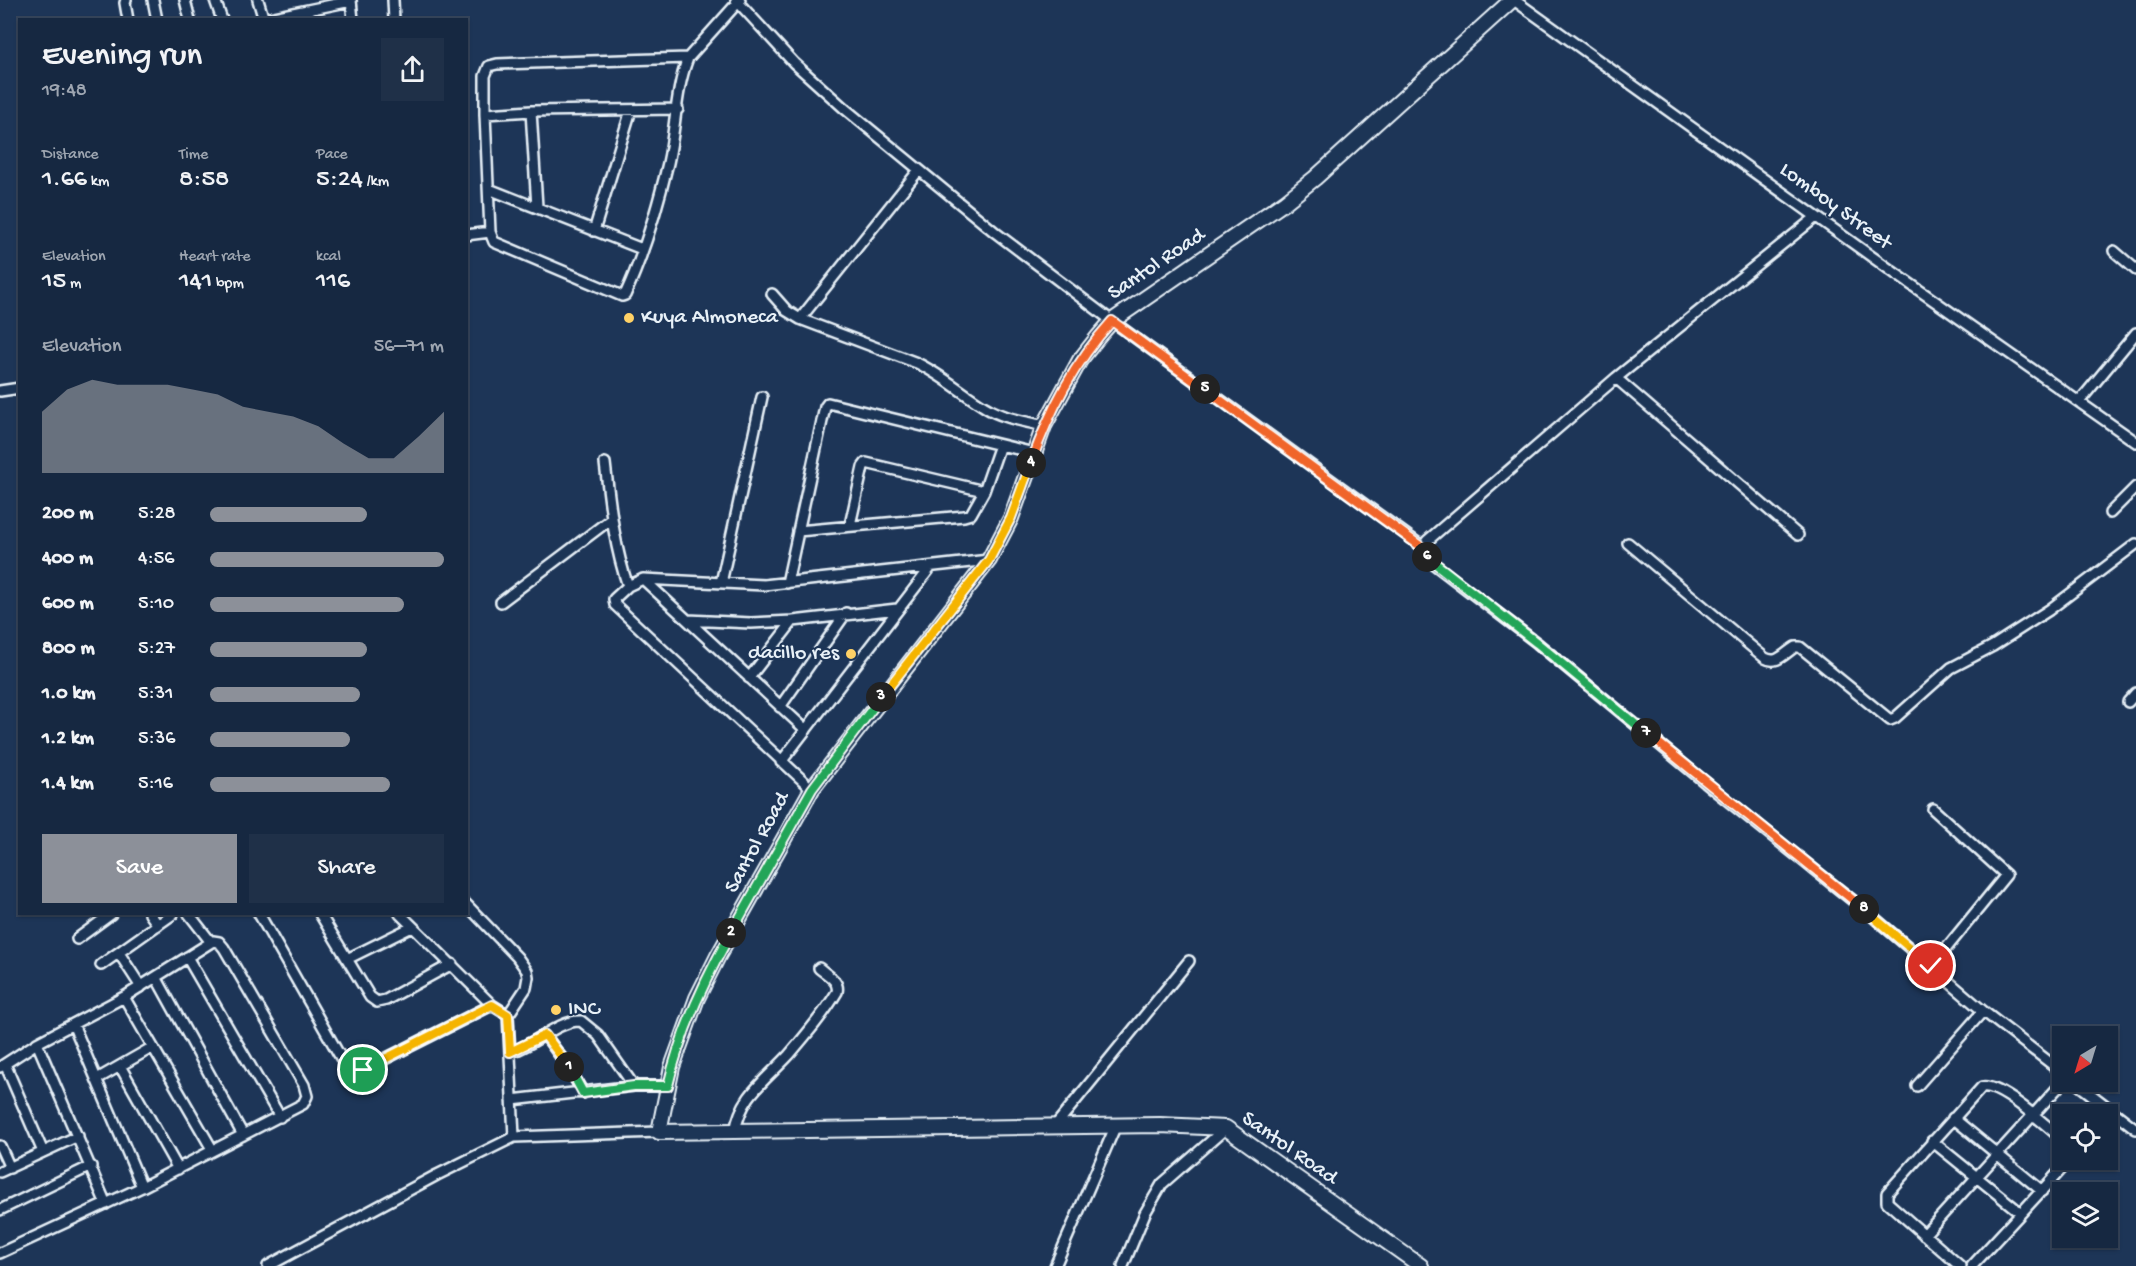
<!DOCTYPE html>
<meta charset="utf-8">
<style>
body{margin:0;font-family:"Gochi Hand",sans-serif;background:#1f3048;color:#f1f3f6;height:100vh;display:flex;flex-direction:column;font-size:22px;white-space:nowrap}
*{box-sizing:border-box;margin:0}
p{font-size:20px;color:#9ea6b1}
.icon{flex:none;width:33px;height:33px;fill:none;stroke:currentColor;stroke-width:2;stroke-linecap:round;stroke-linejoin:round}
.map{position:relative;flex:1;overflow:hidden}
.details{position:absolute;left:18px;top:18px;width:450px;height:897px;display:flex;flex-direction:column;background:#162841;border-radius:0px;box-shadow:0 2px 4px #0004,0 0 0 2px #35445a}
.details>*{flex:none}
.needle{width:39px;rotate:218deg}
.controls{position:absolute;left:2052px;top:1026px;display:grid;gap:12px}
.controls a{display:grid;place-items:center;width:66px;height:66px;border-radius:0px;background:#162841;box-shadow:0 2px 4px #0004,0 0 0 2px #35445a;font-size:30px}
.pin{position:absolute;display:grid;place-items:center;width:51px;height:51px;color:#fff;margin:-26px;border:3px solid #fff;border-radius:50%;box-shadow:0 2px 6px #0007}
.km{position:absolute;width:30px;height:30px;margin:-15px;border-radius:50%;background:#222;color:#fff;font-size:16px;line-height:30px;text-align:center}
.round{display:grid;place-items:center;flex:none;width:63px;height:63px;border-radius:0px;background:#1f3048}
.summary{display:flex;align-items:center;justify-content:space-between;height:102px;padding:0 24px}
h1{font-size:33px;font-weight:600;line-height:45px}
.stats{display:grid;grid-template-columns:repeat(3,1fr);gap:9px;height:102px;padding:6px 24px}
.stats div{display:grid;align-content:center}
.stats b{font-size:26px;font-weight:600}
.stats small{font-size:16px;font-weight:400}
.stats p{font-size:16px}
.chart{height:168px;padding:12px 24px}
.chart p{display:flex;justify-content:space-between}
.chart svg{width:100%;height:108px;margin-top:6px;fill:#8c9099;opacity:.7}
.action{display:flex;gap:12px;margin-top:auto;padding:12px 24px}
.action a{flex:1;height:69px;border-radius:0px;background:#8c9099;color:#fff;font-size:24px;font-weight:600;line-height:69px;text-align:center}
.action a+a{background:#1f3048;color:#f1f3f6}
ul{padding:0 24px;list-style:none;font-size:20px}
li{display:grid;grid-template-columns:96px 72px 1fr;align-items:center;height:45px}
li i{height:15px;border-radius:8px;background:#8c9099}
.map>svg:first-child{display:block}
.lines{fill:none;stroke-linecap:round;stroke-linejoin:round}
.street-casing{stroke:#e8f1f8;stroke-width:14}
.secondary-casing{stroke:#e8f1f8;stroke-width:18}
.street{stroke:#1d3557;stroke-width:9}
.secondary{stroke:#1d3557;stroke-width:14}
.split-1-casing{stroke:#fff;stroke-width:12}
.split-2-casing{stroke:#fff;stroke-width:12}
.split-3-casing{stroke:#fff;stroke-width:12}
.split-4-casing{stroke:#fff;stroke-width:12}
.split-5-casing{stroke:#fff;stroke-width:12}
.split-6-casing{stroke:#fff;stroke-width:12}
.split-7-casing{stroke:#fff;stroke-width:12}
.split-8-casing{stroke:#fff;stroke-width:12}
.split-9-casing{stroke:#fff;stroke-width:12}
.split-1{stroke:#f5b400;stroke-width:8}
.split-2{stroke:#22a559;stroke-width:8}
.split-3{stroke:#22a559;stroke-width:8}
.split-4{stroke:#f5b400;stroke-width:8}
.split-5{stroke:#f0652b;stroke-width:8}
.split-6{stroke:#f0652b;stroke-width:8}
.split-7{stroke:#22a559;stroke-width:8}
.split-8{stroke:#f0652b;stroke-width:8}
.split-9{stroke:#f5b400;stroke-width:8}
.poi-dot{fill:#ffd166;stroke:#1d3557;stroke-width:2}
.labels{text-anchor:middle;dominant-baseline:central;stroke-width:4.5;stroke-linejoin:round;paint-order:stroke}
.street-label{font-size:22px;fill:#e8f1f8;stroke:#1d3557}
.poi-label{font-size:22px;fill:#e8f1f8;stroke:#1d3557;text-anchor:start}
</style>
<div class="map">
<svg width="2136" height="1266" viewBox="0 0 2136 1266">
<rect width="100%" height="100%" fill="#1d3557"/>
<filter id="ink" filterUnits="userSpaceOnUse"><feTurbulence type="fractalNoise" baseFrequency=".0167" numOctaves="2"/><feDisplacementMap in="SourceGraphic" scale="12" xChannelSelector="R" yChannelSelector="G"/><feConvolveMatrix kernelMatrix="1 2 1 2 8 2 1 2 1" color-interpolation-filters="sRGB"/></filter>
<g filter="url(#ink)">
<g class="lines">
<!-- street casing -->
<g class="street-casing">
<path id="street" d="M126 0 125 3 128 20
M153 0 157 20
M185 0 190 20
M215 0 222 20
M258 0 264 20
M351 0 353 20
M393 0 394 20
M736 0 794 63 844 108 996 233 1112 321 1423 547
M1514 0 1896 274 2136 442
M264 19 351 1
M688 58C675 91 676 128 668 163 658 205 643 256 625 295L622 296 494 242 490 232 485 114V76L489 66 497 64 688 58 740 0
M531 111 537 207
M485 114 531 111 678 109
M489 189 642 249
M1816 217 1616 378 1427 541 1423 547 1425 554 1431 562 1537 643 1712 788 1871 915 1983 1011 2062 1072
M594 231 631 110
M466 235 490 232
M2114 251 2136 270
M772 294 787 311 800 319 917 363C942 375 962 393 985 407 1002 418 1024 421 1044 426
M800 319 919 170
M1616 378 1798 535
M0 391 20 388
M2079 402 2136 333
M605 463C610 505 614 546 628 586
M2110 513 2136 487
M850 525 863 467 866 463 984 491
M798 531 964 516 971 514 984 491 1000 445
M1628 543 1765 658C1777 665 1785 653 1795 647H1800L1890 720 1895 718 1951 668 1993 646 2049 610 2136 544
M643 579 806 730
M721 583 762 397
M787 583 825 407 828 403 1034 453
M501 602 611 519
M688 620 751 623 793 621 897 609
M749 678 793 621
M2128 702 2136 693
M780 707 846 613
M781 762 931 567
M812 789 615 605 614 599 628 586 643 579 764 585 989 560
M466 904 517 957 527 971 528 977 526 988 508 1015 514 1137
M150 914 158 925
M189 914 210 941
M259 914 341 1058C347 1066 351 1074 363 1070L492 1005
M320 914 370 997 377 1002 386 1000 452 964
M400 914 492 1005 508 1015
M77 939 111 914
M119 953 141 987
M187 957 280 1117
M347 959 412 927
M101 965 173 914
M1931 967 2006 875 1933 809
M156 977 243 1135
M124 997 212 1149
M73 1024 142 1187
M545 1035 571 1071 583 1093
M37 1043 106 1204
M510 1052C532 1047 558 1020 581 1021L598 1035 634 1086
M5 1064 43 1152
M120 1066 178 1169
M0 1067 37 1043 124 997 213 941 219 942 224 948 304 1085 307 1096 303 1104 142 1187 0 1253
M97 1079 153 1047
M2075 1082 2136 1129
M1917 1086 1983 1011
M512 1100 634 1086H668
M1953 1118 2042 1191
M1055 1126 1189 961
M735 1132C741 1095 765 1081 789 1055 806 1035 824 1014 837 992 840 981 827 975 819 968
M1932 1141 2021 1213
M0 1146 10 1168
M0 1172 78 1136
M0 1210 91 1166
M1924 1235 2063 1082
M268 1266 437 1175 514 1137 659 1132
M1055 1266 1116 1125
M1123 1266 1145 1213 1162 1184 1226 1128
M1960 1266 1887 1202V1193L1982 1087C2000 1083 2048 1127 2062 1139
M1972 1266 2070 1160"/>
</g>
<!-- secondary casing -->
<g class="secondary-casing">
<path id="secondary" d="M1421 1266 1226 1128 1160 1125 659 1132 672 1067 697 998 718 956 812 789 989 560 1011 518 1044 426 1080 360 1098 337 1112 321 1285 202 1315 178 1512 0"/>
</g>
<!-- street -->
<use href="#street" class="street"/>
<!-- secondary -->
<use href="#secondary" class="secondary"/>
</g>
</g>
<g class="lines" filter="url(#ink)">
<!-- split-1 casing -->
<g class="split-1-casing">
<path id="split-1" d="M363 1070 492 1005 508 1015 510 1052 545 1035 569 1067"/>
</g>
<!-- split-2 casing -->
<g class="split-2-casing">
<path id="split-2" d="M569 1067 583 1093 634 1086H668C680 1032 704 981 731 933"/>
</g>
<!-- split-3 casing -->
<g class="split-3-casing">
<path id="split-3" d="M731 933 812 789 881 697"/>
</g>
<!-- split-4 casing -->
<g class="split-4-casing">
<path id="split-4" d="M881 697 989 560 1011 518 1031 463"/>
</g>
<!-- split-5 casing -->
<g class="split-5-casing">
<path id="split-5" d="M1031 463C1050 410 1074 363 1112 321L1205 389"/>
</g>
<!-- split-6 casing -->
<g class="split-6-casing">
<path id="split-6" d="M1205 389 1423 548 1427 557"/>
</g>
<!-- split-7 casing -->
<g class="split-7-casing">
<path id="split-7" d="M1427 557 1537 643 1646 733"/>
</g>
<!-- split-8 casing -->
<g class="split-8-casing">
<path id="split-8" d="M1646 733 1864 909"/>
</g>
<!-- split-9 casing -->
<g class="split-9-casing">
<path id="split-9" d="M1864 909 1931 966"/>
</g>
<!-- split-1 -->
<use href="#split-1" class="split-1"/>
<!-- split-2 -->
<use href="#split-2" class="split-2"/>
<!-- split-3 -->
<use href="#split-3" class="split-3"/>
<!-- split-4 -->
<use href="#split-4" class="split-4"/>
<!-- split-5 -->
<use href="#split-5" class="split-5"/>
<!-- split-6 -->
<use href="#split-6" class="split-6"/>
<!-- split-7 -->
<use href="#split-7" class="split-7"/>
<!-- split-8 -->
<use href="#split-8" class="split-8"/>
<!-- split-9 -->
<use href="#split-9" class="split-9"/>
</g>
<!-- markers -->
<g class="poi-dot">
<circle cx="629" cy="318" r="6"/>
<circle cx="851" cy="654" r="6"/>
<circle cx="556" cy="1010" r="6"/>
</g>
<g class="labels">
<!-- street labels -->
<g class="street-label">
<text transform="translate(1835 207) rotate(36)">Lomboy Street</text>
<text transform="translate(1157 265) rotate(-34)">Santol Road</text>
<text transform="translate(758 843) rotate(-61)">Santol Road</text>
<text transform="translate(1289 1149) rotate(35)">Santol Road</text>
</g>
<!-- poi labels -->
<g class="poi-label">
<text x="641" y="318">Kuya Almoneca</text>
<text x="839" y="654" text-anchor="end">dacillo res</text>
<text x="568" y="1010">INC</text>
</g>
</g>
</svg>
<div class="controls">
<a><svg class="needle" viewBox="-14 -14 28 28"><path d="M0-13l5 13h-10z" fill="#e53935"/><path d="M0 13l5-13h-10z" fill="#9ea6b1"/></svg></a>
<a><svg class="icon" aria-label="locate" viewBox="0 0 24 24"><circle cx="12" cy="12" r="6"/><path d="M12 2v4M12 18v4M2 12h4M18 12h4"/></svg></a>
<a><svg class="icon" aria-label="layers" viewBox="0 0 24 24"><path d="M12 4l9 5-9 5-9-5zM3 14l9 5 9-5"/></svg></a>
</div>
<div class="pin" style="left:363px;top:1070px;background:#1e9e55"><svg class="icon" aria-label="arrive" viewBox="0 0 24 24"><path d="M6 21V4h12l-3 4 3 4H6"/></svg></div>
<div class="pin" style="left:1931px;top:966px;background:#d93025"><svg class="icon" aria-label="check" viewBox="0 0 24 24"><path d="M5 12l5 5 9-10"/></svg></div>
<b class="km" style="left:569px;top:1067px">1</b>
<b class="km" style="left:731px;top:933px">2</b>
<b class="km" style="left:881px;top:697px">3</b>
<b class="km" style="left:1031px;top:463px">4</b>
<b class="km" style="left:1205px;top:389px">5</b>
<b class="km" style="left:1427px;top:557px">6</b>
<b class="km" style="left:1646px;top:733px">7</b>
<b class="km" style="left:1864px;top:909px">8</b>
<section class="details">
<div class="summary"><div><h1>Evening run</h1><p>19:48</p></div><a class="round"><svg class="icon" aria-label="share" viewBox="0 0 24 24"><path d="M12 15V3M7 8l5-5 5 5M5 13v7h14v-7"/></svg></a></div>
<div class="stats">
<div><p>Distance</p><b>1.66<small> km</small></b></div>
<div><p>Time</p><b>8:58</b></div>
<div><p>Pace</p><b>5:24<small> /km</small></b></div>
</div>
<div class="stats">
<div><p>Elevation</p><b>15<small> m</small></b></div>
<div><p>Heart rate</p><b>141<small> bpm</small></b></div>
<div><p>kcal</p><b>116</b></div>
</div>
<div class="chart"><p><span>Elevation</span>56–71 m</p>
<svg viewBox="0 0 160 44" preserveAspectRatio="none"><path d="M0 44V19L10 10L20 6L30 8L40 8L50 8L60 10L70 12L80 17L90 19L100 21L110 25L120 32L130 38L140 38L150 29L160 19V44z"/></svg>
</div>
<ul>
<li><b>200 m</b>5:28<i style="width:67%"></i></li>
<li><b>400 m</b>4:56<i style="width:100%"></i></li>
<li><b>600 m</b>5:10<i style="width:83%"></i></li>
<li><b>800 m</b>5:27<i style="width:67%"></i></li>
<li><b>1.0 km</b>5:31<i style="width:64%"></i></li>
<li><b>1.2 km</b>5:36<i style="width:60%"></i></li>
<li><b>1.4 km</b>5:16<i style="width:77%"></i></li>
</ul>
<div class="action"><a>Save</a><a>Share</a></div>
</section>
</div>
